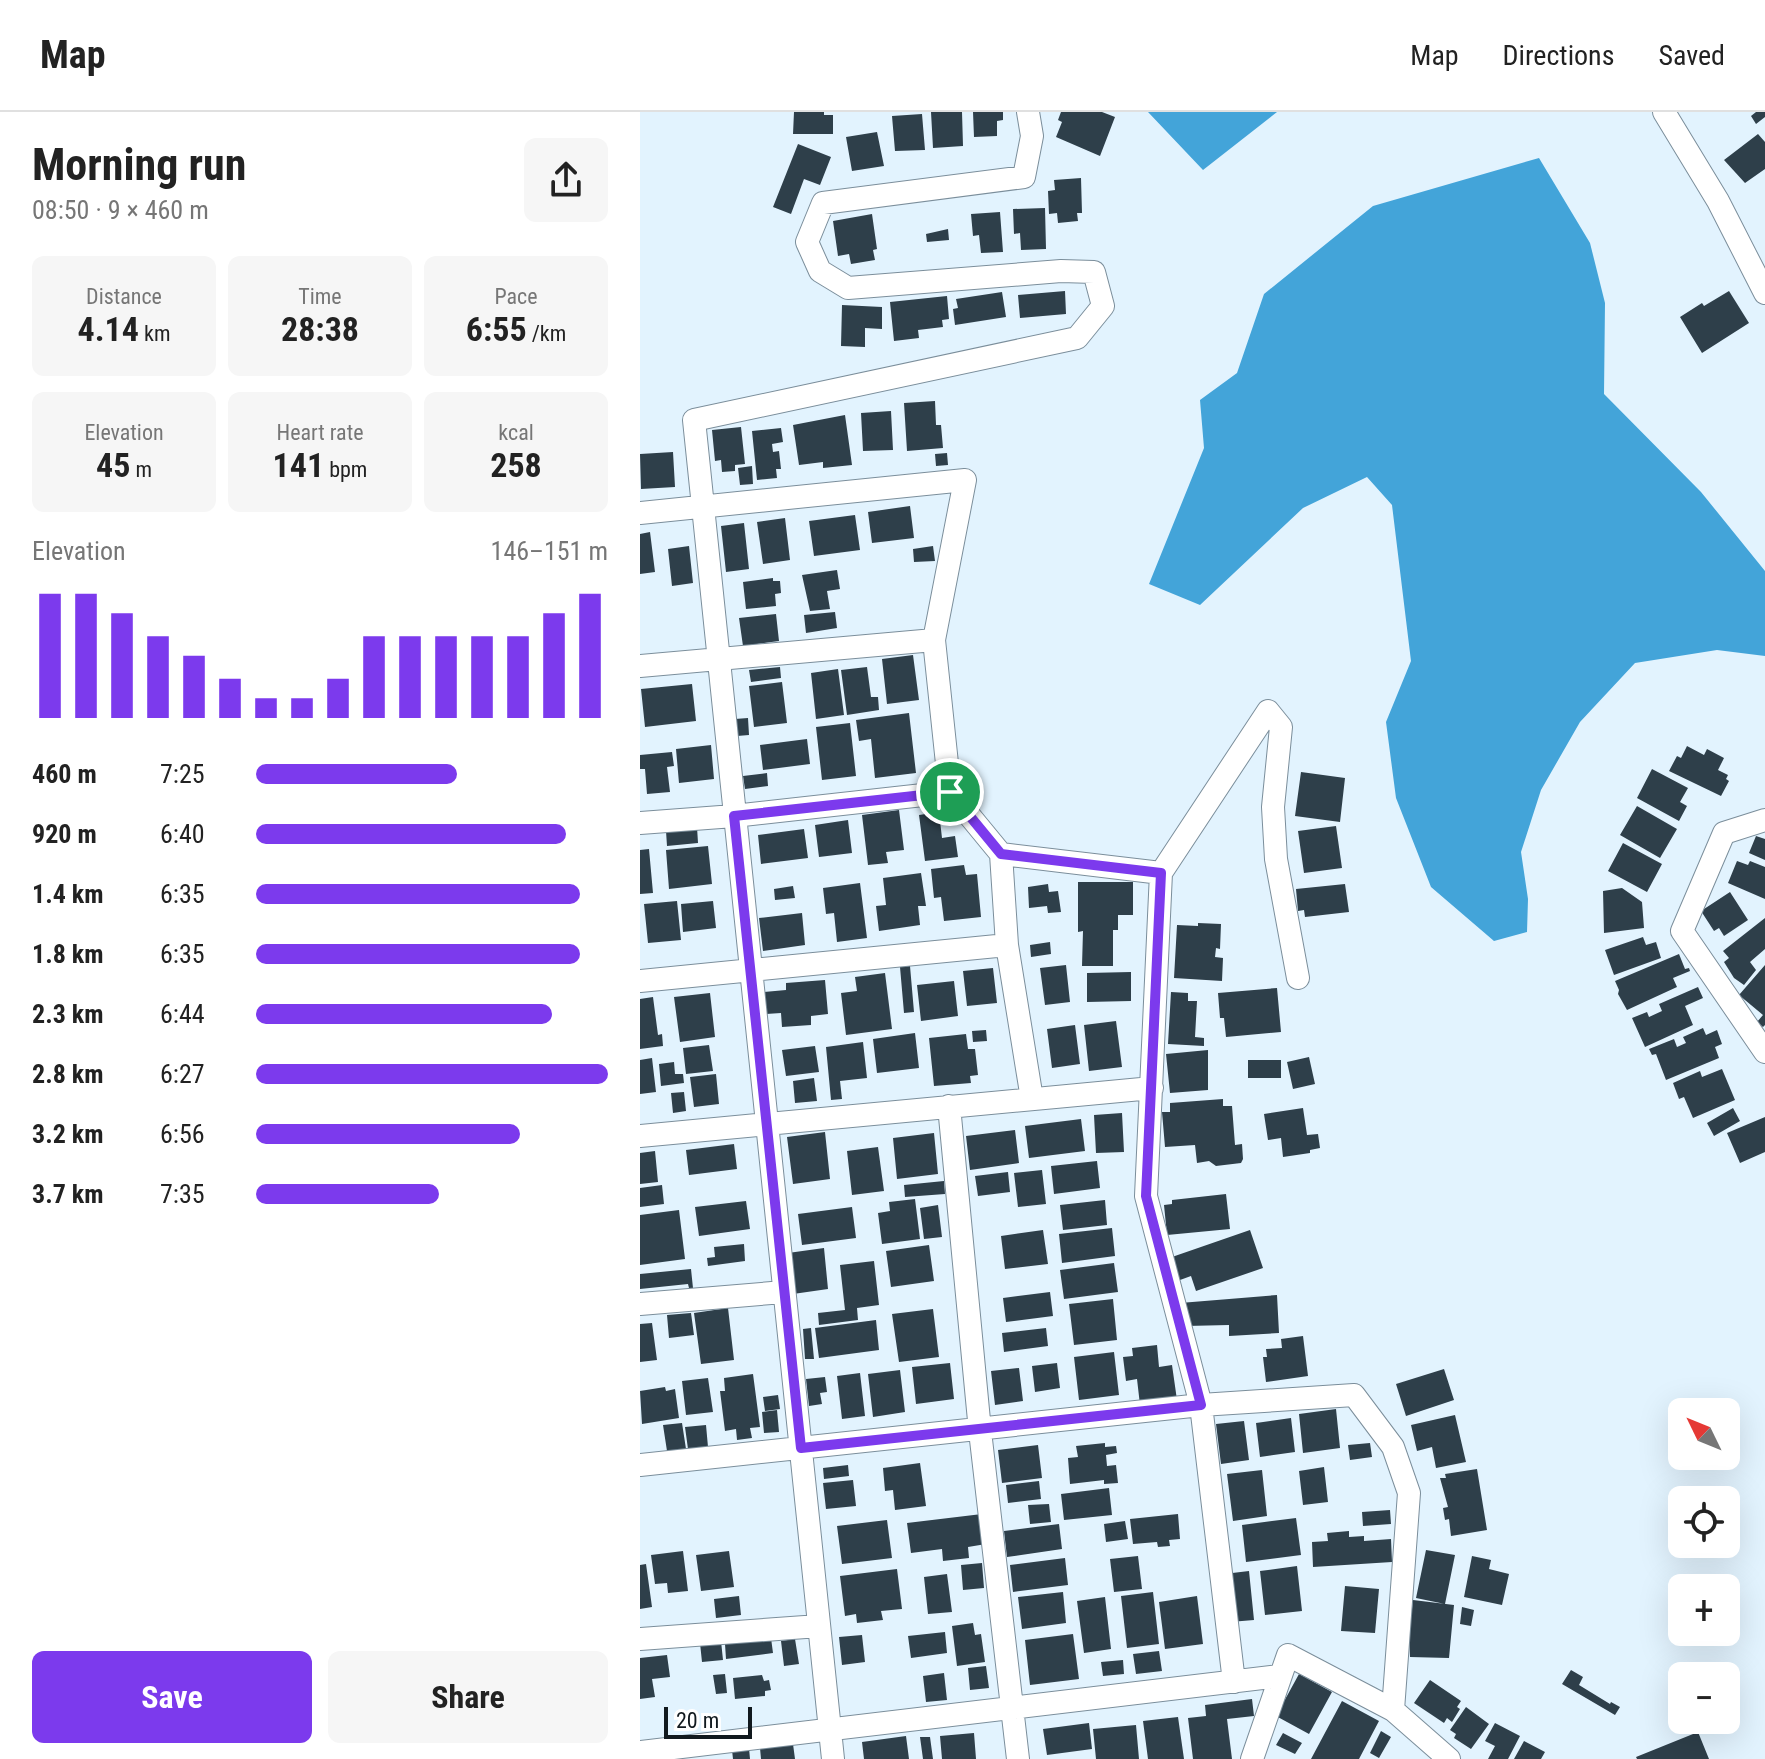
<!DOCTYPE html>
<meta charset="utf-8">
<style>
body{margin:0;font-family:"Roboto Condensed",sans-serif;background:#f6f6f6;color:#222;height:100vh;display:flex;flex-direction:column;font-size:30px;white-space:nowrap}
*{box-sizing:border-box;margin:0}
p{font-size:26px;color:#767676}
.icon{flex:none;width:44px;height:44px;fill:none;stroke:currentColor;stroke-width:2;stroke-linecap:round;stroke-linejoin:round}
.map{position:relative;flex:1;overflow:hidden}
.sheet{display:flex;flex-direction:column;background:#fff;width:640px}
.sheet>*{flex:none}
.needle{width:52px;rotate:313deg}
.fabs{position:absolute;left:1028px;top:1286px;display:grid;gap:16px}
.fabs a{display:grid;place-items:center;width:72px;height:72px;border-radius:12px;background:#fff;box-shadow:0 8px 32px #0002;font-size:40px}
.scale{position:absolute;left:24px;bottom:20px;width:88px;box-sizing:border-box;padding-left:8px;border:4px solid #11191e;border-top:0;font-size:22px;line-height:28px;white-space:nowrap;color:#11191e;-webkit-text-stroke:6px #fff;paint-order:stroke}
.pin{position:absolute;display:grid;place-items:center;width:68px;height:68px;color:#fff;margin:-34px;border:4px solid #fff;border-radius:50%;box-shadow:0 2px 8px #0007}
.round{display:grid;place-items:center;flex:none;width:84px;height:84px;border-radius:12px;background:#f6f6f6}
.headline{display:flex;align-items:center;justify-content:space-between;height:136px;padding:0 32px}
h1{font-size:44px;font-weight:700;line-height:60px}
.metrics{display:grid;grid-template-columns:repeat(3,1fr);gap:12px;height:136px;padding:8px 32px}
.metrics div{display:grid;align-content:center;border-radius:12px;background:#f6f6f6;text-align:center}
.metrics b{font-size:34px;font-weight:700}
.metrics small{font-size:22px;font-weight:400}
.metrics p{font-size:22px}
.chart{height:224px;padding:16px 32px}
.chart p{display:flex;justify-content:space-between}
.chart svg{width:100%;height:144px;margin-top:8px;stroke:#7c3aed;stroke-width:6}
.cta{display:flex;gap:16px;margin-top:auto;padding:16px 32px}
.cta a{flex:1;height:92px;border-radius:12px;background:#7c3aed;color:#fff;font-size:32px;font-weight:700;line-height:92px;text-align:center}
.cta a+a{background:#f6f6f6;color:#222}
ul{padding:0 32px;list-style:none;font-size:26px}
li{display:grid;grid-template-columns:128px 96px 1fr;align-items:center;height:60px}
li i{height:20px;border-radius:10px;background:#7c3aed}
header{display:flex;align-items:center;gap:48px;box-sizing:border-box;height:112px;padding:0 40px;background:#fff;border-bottom:2px solid #e0e0e0}
header strong{font-size:38px}
nav{display:flex;gap:44px;margin-inline-start:auto;font-size:28px}
main{display:flex;flex:1;min-height:0}
.map>svg:first-child{display:block}
.water{fill:#43a4d9}
.building{fill:#2e3f4a}
.lines{fill:none;stroke-linecap:round;stroke-linejoin:round}
.street-casing{stroke:#7b8e9b;stroke-width:24}
.street{stroke:#fff;stroke-width:22}
.route-casing{stroke:#fff;stroke-width:16}
.route{stroke:#7c3aed;stroke-width:10}
</style>
<header>
<strong>Map</strong>
<nav><a>Map</a><a>Directions</a><a>Saved</a></nav>
</header>
<main>
<section class="sheet">
<div class="headline"><div><h1>Morning run</h1><p>08:50 · 9 × 460 m</p></div><a class="round"><svg class="icon" aria-label="share" viewBox="0 0 24 24"><path d="M12 15V3M7 8l5-5 5 5M5 13v7h14v-7"/></svg></a></div>
<div class="metrics">
<div><p>Distance</p><b>4.14<small> km</small></b></div>
<div><p>Time</p><b>28:38</b></div>
<div><p>Pace</p><b>6:55<small> /km</small></b></div>
</div>
<div class="metrics">
<div><p>Elevation</p><b>45<small> m</small></b></div>
<div><p>Heart rate</p><b>141<small> bpm</small></b></div>
<div><p>kcal</p><b>258</b></div>
</div>
<div class="chart"><p><span>Elevation</span>146–151 m</p>
<svg viewBox="0 0 160 44" preserveAspectRatio="none"><path d="M5 44V6M15 44V6M25 44V12M35 44V19M45 44V25M55 44V32M65 44V38M75 44V38M85 44V32M95 44V19M105 44V19M115 44V19M125 44V19M135 44V19M145 44V12M155 44V6"/></svg>
</div>
<ul>
<li><b>460 m</b>7:25<i style="width:57%"></i></li>
<li><b>920 m</b>6:40<i style="width:88%"></i></li>
<li><b>1.4 km</b>6:35<i style="width:92%"></i></li>
<li><b>1.8 km</b>6:35<i style="width:92%"></i></li>
<li><b>2.3 km</b>6:44<i style="width:84%"></i></li>
<li><b>2.8 km</b>6:27<i style="width:100%"></i></li>
<li><b>3.2 km</b>6:56<i style="width:75%"></i></li>
<li><b>3.7 km</b>7:35<i style="width:52%"></i></li>
</ul>
<div class="cta"><a>Save</a><a>Share</a></div>
</section>
<div class="map">
<svg width="1125" height="1647" viewBox="0 0 1125 1647">
<rect width="100%" height="100%" fill="#e2f3fe"/>
<!-- water -->
<path class="water" d="M508 0H637L563 58Z
M899 46 950 131 965 191 964 282 1061 380 1125 459V544L1077 538 995 551 940 610 901 678 881 740 888 787 887 820 854 829 791 775 756 686 746 610 771 549 752 393 727 365 663 396 560 493 509 472 564 336 560 288 597 261 624 182 733 94Z"/>
<!-- building -->
<path class="building" d="M154 0H184V3H193V22H153Z
M291 0H322L323 34 293 36Z
M333 0H363V8L357 9V24L334 25Z
M421 0H462L475 5 460 44 416 25 422 10 418 8Z
M1116 0H1125V5L1116 12 1111 4Z
M282 2 285 38 255 39 252 4Z
M237 20 244 54 212 59 206 25Z
M1118 22 1125 30V57L1105 71 1084 48Z
M158 32 191 45 180 73 164 67 151 102 133 95Z
M441 66 442 101H437L438 109 418 111 417 101 409 102 408 79 415 78 414 68Z
M405 96 406 137 381 138 380 121 374 122 373 97Z
M360 100 363 140 341 141 339 123 333 124 331 102Z
M232 102 237 137 233 138 235 148 211 152 209 142 198 144 193 109Z
M308 117 309 128 287 130 286 122Z
M425 179 426 202 380 206 378 183Z
M1089 179 1109 211 1062 241 1040 205 1062 191 1064 194Z
M362 180 366 205 315 213 313 197 318 196 316 187Z
M307 184 309 207 302 208 303 215 278 218 279 226 254 229 250 190Z
M202 193 242 195V217L225 216V235L201 234Z
M295 289 296 313H301L303 336 267 339 264 291Z
M251 299 253 338 223 339 221 301Z
M205 303 212 353 183 356V350L159 353 153 313Z
M101 315 105 352 95 353V359L82 360 81 348 75 349 72 318Z
M141 316 143 330 132 332 133 340 139 339 141 357H136L137 366 117 368 112 319Z
M33 340 35 375 1 377 0 342Z
M307 341 308 353 296 354 295 342Z
M112 354 113 372 100 373 98 356Z
M270 394 274 426 232 431 228 400Z
M215 403 220 438 174 444 169 409Z
M145 406 150 448 123 452 117 410Z
M104 411 109 457 86 460 81 414Z
M10 420 15 460 0 462V422Z
M49 434 53 471 32 474 28 437Z
M293 434 295 449 274 450 273 437Z
M197 458 200 477 187 479 190 497 170 499 162 463Z
M133 466V469H140L141 481 135 482 136 494 106 497 103 470Z
M195 500 197 516 166 521 164 503Z
M136 502 139 529 103 534 99 506Z
M273 543 279 588 247 592 242 547Z
M140 555 141 566 111 570 109 558Z
M227 555 231 585H238L239 598 207 603 201 558Z
M198 557 204 603 176 607 171 561Z
M142 570 147 611 114 615 109 574Z
M52 572 56 609 5 615 1 577Z
M269 601 276 661 235 666 231 627 219 629 216 608Z
M108 606 109 623 97 624 95 607Z
M210 611 216 664 182 668 176 615Z
M167 627 170 652 123 658 120 633Z
M71 633 74 667 39 671 36 637Z
M1047 634 1064 643 1067 637 1084 646 1078 658 1088 663 1086 667 1089 669 1081 684 1029 659 1037 644 1041 646Z
M32 640 34 654 27 655 30 680 7 682 5 657H0V643Z
M1012 657 1048 676 1040 690 1047 694 1039 709 997 686Z
M661 660 705 666 700 710 655 704Z
M127 661 128 674 105 677 103 664Z
M997 694 1037 717 1020 746 980 723Z
M259 698 264 738 246 740 248 751 228 753 222 703Z
M299 700 302 726 315 724 318 745 285 749 279 703Z
M208 708 212 741 179 745 175 713Z
M696 714 702 756 664 761 658 719Z
M57 715 58 731 27 734 26 719Z
M164 717 168 746 121 752 118 723Z
M1116 724 1125 727V748L1109 741Z
M983 731 1022 752 1007 780 968 759Z
M68 734 72 772 29 777 26 738Z
M9 737 13 781 0 782V738Z
M1097 749 1108 753 1110 749 1125 755V787L1088 771Z
M324 753 326 763 337 762 341 805 304 809 301 785 294 786 291 757Z
M281 761 286 794H278L280 813 239 819 236 794 246 793 243 766Z
M438 770H493V803H478V818H473V854H442L443 819 438 820Z
M220 771 227 826 197 830 194 801 186 802 183 776Z
M408 772 409 780 418 779 421 800 408 801 407 794 389 796 388 775Z
M705 772 709 800 665 805 664 798 658 799 656 777Z
M153 774 155 786 135 788 134 777Z
M982 776 1002 790 1004 816 964 821 963 779Z
M1090 780 1108 808 1084 824 1079 816 1074 819 1061 799Z
M37 789 41 828 8 831 4 792Z
M73 789 76 816 43 820 41 792Z
M162 801 165 833 123 839 119 806Z
M1125 806V837L1110 850 1116 858 1104 873 1094 866 1084 850 1089 846 1083 839Z
M558 811 581 812 580 837 576 836 575 845 583 846 582 869 534 866 537 813 558 814Z
M1003 825 1006 833 1016 830 1021 846 974 863 965 838Z
M410 830 411 842 391 845 390 833Z
M1039 842 1045 857 1049 856 1050 859 1033 866 1037 875 987 898 978 882 979 878 975 869Z
M426 853 430 890 405 893 400 856Z
M1125 853V913L1123 915 1117 910 1123 903 1099 883Z
M270 854 274 900 264 901 260 855Z
M353 856 357 891 327 894 323 859Z
M491 860V889L447 890V861Z
M245 861 252 917 206 923 201 881 217 879 215 865Z
M185 868 188 902 171 904V913L142 915 141 901 126 902 124 880 146 878V871Z
M314 869 318 904 281 909 277 873Z
M1058 875 1063 886 1045 894 1053 913 1005 935 992 906 1007 900 1009 905 1022 899 1019 892Z
M637 876 641 920 586 925 584 906H580L578 881Z
M531 880 548 881V889H557L555 925 564 926V934L528 932Z
M70 881 75 925 40 930 34 885Z
M13 885 18 923 22 922 23 934 0 937V887Z
M476 909 482 955 449 959 444 913Z
M435 913 440 952 412 956 407 917Z
M1063 916 1066 923 1077 918 1082 932 1075 935 1079 946 1026 968 1016 942 1012 943 1009 937 1034 927 1037 935 1046 931 1043 925Z
M346 918 347 929 333 930 332 919Z
M275 921 279 956 237 961 233 927Z
M326 922 328 937H335L338 963 330 964 331 971 294 974 289 926Z
M223 930 227 966 200 969 202 987 191 988 186 935Z
M69 933 73 959 46 962 43 936Z
M175 934 179 960 146 964 142 938Z
M568 938V978L530 981 526 942Z
M669 945 675 972 653 977 647 950Z
M12 946 16 980 0 982V948Z
M608 948H641V966H608Z
M34 950 35 962H43L44 971 21 974 19 952Z
M1082 957 1095 988 1053 1006 1044 985 1039 987 1033 971 1060 959 1062 965Z
M76 962 79 992 54 995 50 965Z
M174 966 177 989 155 991 153 969Z
M44 980 46 999 33 1001 31 981Z
M583 987V994H592L595 1033 602 1032 603 1047 601 1051 576 1054 569 1049 557 1051 555 1033 525 1035 522 1000H530V991Z
M663 996 667 1023 678 1022 680 1036 670 1038V1041L643 1045 641 1026 628 1028 624 1002Z
M1093 996 1100 1009 1074 1024 1067 1011Z
M482 1001 484 1040 456 1041 454 1003Z
M1125 1005V1040L1100 1051 1087 1021Z
M441 1007 445 1039 389 1046 385 1014Z
M375 1018 379 1051 330 1058 326 1024Z
M185 1020 190 1067 153 1072 147 1025Z
M294 1021 298 1062 257 1067 253 1026Z
M94 1032 97 1057 49 1063 46 1038Z
M238 1035 244 1079 212 1083 207 1039Z
M15 1039 18 1070 0 1072V1041Z
M457 1049 460 1076 414 1082 411 1054Z
M402 1058 406 1092 378 1095 374 1061Z
M368 1060 370 1080 338 1084 335 1064Z
M304 1069 305 1082 265 1085 264 1073Z
M22 1073 24 1092 0 1095V1076Z
M586 1082 590 1117 527 1123 524 1093 532 1092V1088Z
M275 1087 280 1127 242 1132 238 1101 250 1099 249 1090Z
M465 1088 467 1113 423 1118 420 1093Z
M106 1089 110 1117 59 1124 55 1095Z
M298 1093 302 1125 284 1127 280 1096Z
M212 1095 216 1126 162 1133 158 1102Z
M39 1098 45 1147 0 1153V1103Z
M472 1116 475 1144 422 1151 419 1122Z
M403 1118 408 1152 365 1157 361 1124Z
M610 1118 623 1156 556 1179 551 1164 540 1168 532 1145Z
M104 1132 105 1149 68 1154 67 1146 75 1145 74 1135Z
M289 1133 294 1169 251 1175 246 1139Z
M184 1136 188 1177 153 1182 148 1141Z
M234 1149 239 1193 217 1196 218 1208 179 1213 178 1201 205 1198 200 1153Z
M474 1151 478 1180 424 1187 420 1158Z
M51 1157 53 1176H49L48 1172 0 1177V1162Z
M410 1180 413 1204 366 1210 363 1186Z
M637 1183 639 1221 589 1224V1213L546 1214 540 1191Z
M473 1187 477 1228 434 1233 429 1192Z
M88 1196 94 1248 61 1252 54 1201Z
M293 1197 299 1245 259 1250 252 1202Z
M51 1201 54 1223 29 1226 27 1203Z
M236 1208 239 1238 179 1246 175 1216Z
M12 1211 17 1248 0 1250V1212Z
M171 1216 174 1247H165L163 1217Z
M406 1216 408 1234 364 1240 362 1221Z
M663 1224 668 1264 626 1270 623 1245H627L626 1237 642 1236 641 1227Z
M517 1233 519 1255 532 1253 537 1288 500 1293 497 1267 486 1269 483 1245 493 1244 492 1236Z
M474 1240 479 1283 439 1288 434 1245Z
M310 1251 314 1287 276 1292 272 1255Z
M417 1251 420 1276 395 1280 392 1254Z
M379 1256 383 1289 355 1293 351 1259Z
M804 1257 814 1288 766 1304 756 1272Z
M260 1258 265 1300 233 1305 228 1262Z
M220 1261 225 1304 202 1307 197 1264Z
M113 1262 120 1315 110 1316 112 1326 97 1328 96 1317 85 1319 80 1279H85L84 1266Z
M185 1265 187 1280 180 1281 182 1292 169 1294 166 1267Z
M68 1266 73 1300 46 1303 42 1269Z
M25 1275 26 1279 35 1277 39 1306 2 1312 0 1279Z
M138 1283 140 1297 125 1299 123 1285Z
M696 1297 700 1336 663 1341 659 1302Z
M137 1298 139 1320 124 1321 122 1300Z
M815 1303 826 1350 796 1356 792 1335 777 1339 771 1313Z
M651 1306 655 1340 620 1345 616 1311Z
M604 1309 609 1348 581 1352 576 1312Z
M42 1311 46 1337 27 1339 23 1313Z
M66 1313 68 1335 48 1337 45 1315Z
M465 1331V1335L476 1334 477 1341 466 1343 467 1354 476 1353 478 1371 464 1372V1368L430 1372 428 1346 438 1345 436 1334Z
M730 1331 732 1345 710 1348 708 1333Z
M398 1333 402 1366 362 1371 358 1338Z
M280 1351 286 1394 255 1398 253 1378 245 1379 243 1356Z
M208 1353 209 1364 184 1367 183 1356Z
M684 1355 688 1390 663 1393 659 1359Z
M837 1357 847 1418 811 1424 809 1407 805 1408 803 1396 808 1395 800 1366H806L805 1362Z
M622 1358 627 1404 593 1409 587 1362Z
M213 1368 216 1394 186 1397 183 1371Z
M399 1369 401 1387 368 1391 366 1373Z
M469 1376 472 1403 424 1408 421 1382Z
M409 1392 411 1410 390 1412 388 1393Z
M750 1398 751 1412 723 1414 722 1400Z
M342 1402 346 1432 328 1435 329 1446 303 1449 302 1437 271 1441 267 1411Z
M538 1402 540 1427 529 1428 530 1434 518 1435 517 1430 493 1432 490 1407Z
M656 1406 661 1443 606 1450 602 1413Z
M247 1408 252 1446 202 1452 197 1414Z
M485 1409 488 1427 466 1430 464 1412Z
M419 1412 422 1437 367 1445 364 1419Z
M709 1419V1425L724 1424V1429L751 1427 752 1450 673 1455 672 1430 688 1429 687 1421Z
M786 1438 815 1443 805 1492 776 1486Z
M43 1439 48 1479 28 1481 27 1471 15 1472 11 1443Z
M89 1439 94 1475 61 1479 56 1443Z
M498 1444 502 1477 474 1480 470 1447Z
M832 1444 851 1448 849 1457 869 1462 862 1493 824 1485Z
M425 1446 428 1473 373 1480 370 1453Z
M342 1451 344 1476 323 1478 321 1453Z
M6 1452 12 1495 0 1497V1453Z
M657 1454 662 1499 625 1503 620 1459Z
M257 1457 262 1497 241 1499 243 1508 217 1511 216 1502 205 1504 200 1464Z
M609 1459 614 1508 590 1510 584 1462Z
M307 1462 312 1500 288 1502 284 1465Z
M705 1474 739 1477 735 1521 701 1519Z
M423 1480 426 1511 382 1517 378 1485Z
M513 1480 519 1532 487 1536 481 1484Z
M99 1484 101 1503 76 1506 74 1487Z
M557 1484 563 1532 525 1537 519 1490Z
M465 1485 471 1537 444 1541 437 1489Z
M773 1488 814 1493 809 1546 770 1545 769 1524Z
M822 1495 834 1498 831 1514 820 1512Z
M333 1511 335 1523 341 1522 345 1550 317 1554 312 1514Z
M305 1520 307 1541 271 1546 268 1524Z
M433 1522 439 1567 390 1573 385 1528Z
M222 1523 225 1550 202 1553 199 1525Z
M131 1526 133 1541 86 1547 85 1532Z
M155 1527 159 1552 144 1554 141 1529Z
M81 1529 83 1548 62 1550 60 1531Z
M519 1539 522 1559 496 1562 493 1542Z
M27 1543 30 1565 12 1567 15 1585 0 1587V1546Z
M483 1548 484 1562 463 1564 461 1550Z
M346 1554 349 1576 330 1578 328 1556Z
M931 1558 943 1565 939 1573 970 1592 971 1590 980 1595 975 1603 922 1572Z
M304 1561 307 1588 286 1590 283 1564Z
M85 1562 87 1581 76 1582 73 1563Z
M659 1562 692 1580 669 1622 636 1604Z
M122 1563 124 1569 129 1568 131 1578 125 1579V1584L95 1587 93 1566Z
M790 1568 821 1589 817 1595 820 1597 812 1610 807 1606 804 1611 774 1591Z
M612 1587 614 1604 587 1607 592 1647H553L548 1606 566 1604 565 1593Z
M702 1589 739 1609 719 1647H671Z
M826 1595 849 1612 831 1637 814 1626 816 1622 810 1618Z
M538 1605 544 1647H508L503 1609Z
M449 1611 452 1637 407 1643 403 1617Z
M855 1611 880 1624 868 1647H848L855 1634 845 1629Z
M496 1613 499 1647H456L453 1617Z
M741 1619 751 1625 739 1646 730 1641Z
M1058 1620 1069 1647H997L996 1645Z
M334 1621 336 1647H302L300 1624Z
M643 1621 662 1631 655 1642 636 1633Z
M266 1624 269 1647H224L222 1630Z
M280 1625H290L293 1647H283Z
M884 1629 905 1640 901 1647H874Z
M153 1632 155 1647H121L120 1636Z
M109 1636 110 1647H93L92 1638Z"/>
<g class="lines">
<!-- street casing -->
<g class="street-casing">
<path id="street" d="M1024 0 1078 89 1125 181
M0 401 325 368 294 528 310 680 361 742 521 761 506 1084 561 1293 594 1570
M0 554 294 528
M1125 708 1084 721 1042 819 1125 940
M0 711 94 704 310 680
M361 742 367 833 392 987
M521 761 628 599 641 615 633 695 636 747 658 866
M0 869 367 833
M309 994 340 1319 378 1647
M0 1024 512 976
M0 1192 144 1180
M0 1353 561 1293 714 1283 753 1335 769 1381 753 1598
M0 1527 179 1514
M0 1640 640 1564
M193 1647 54 308 437 226 463 194 454 160 421 159 208 176 180 159 167 130 183 91 384 65 392 24 388 0
M612 1647 648 1543 753 1598 809 1647"/>
</g>
<!-- street -->
<use href="#street" class="street"/>
</g>
<g class="lines">
<!-- route casing -->
<g class="route-casing">
<path id="route" d="M310 680 361 742 521 761 506 1084 561 1293 161 1336 94 704Z"/>
</g>
<!-- route -->
<use href="#route" class="route"/>
</g>
</svg>
<div class="fabs">
<a><svg class="needle" viewBox="-14 -14 28 28"><path d="M0-13l5 13h-10z" fill="#e53935"/><path d="M0 13l5-13h-10z" fill="#767676"/></svg></a>
<a><svg class="icon" aria-label="locate" viewBox="0 0 24 24"><circle cx="12" cy="12" r="6"/><path d="M12 2v4M12 18v4M2 12h4M18 12h4"/></svg></a>
<a>+</a>
<a>−</a>
</div>
<div class="scale">20 m</div>
<div class="pin" style="left:310px;top:680px;background:#1e9e55"><svg class="icon" aria-label="arrive" viewBox="0 0 24 24"><path d="M6 21V4h12l-3 4 3 4H6"/></svg></div>
</div>
</main>
